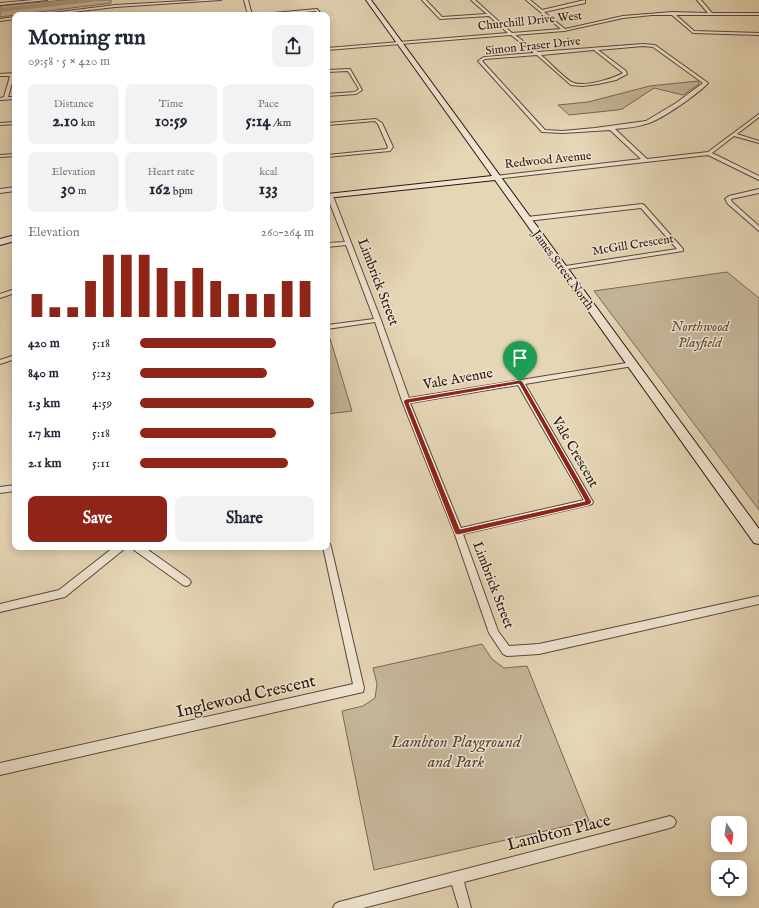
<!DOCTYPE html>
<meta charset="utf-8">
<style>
body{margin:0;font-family:"IM FELL English",serif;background:#f2f2f3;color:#1f2937;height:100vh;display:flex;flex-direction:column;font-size:15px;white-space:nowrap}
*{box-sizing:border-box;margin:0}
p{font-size:13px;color:#747a83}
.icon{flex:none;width:22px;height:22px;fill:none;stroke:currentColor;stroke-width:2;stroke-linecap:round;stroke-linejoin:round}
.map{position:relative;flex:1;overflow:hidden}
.panel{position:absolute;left:12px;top:12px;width:318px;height:538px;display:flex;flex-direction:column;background:#fff;border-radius:8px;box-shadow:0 2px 10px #0003}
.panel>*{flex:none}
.needle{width:26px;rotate:167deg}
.controls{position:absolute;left:711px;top:816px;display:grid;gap:8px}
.controls a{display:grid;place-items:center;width:36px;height:36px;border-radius:8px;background:#fff;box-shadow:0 2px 10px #0003;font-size:20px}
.pin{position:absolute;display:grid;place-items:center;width:34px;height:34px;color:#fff;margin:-41px -17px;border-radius:50% 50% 50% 0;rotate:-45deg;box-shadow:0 0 4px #0007}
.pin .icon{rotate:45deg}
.round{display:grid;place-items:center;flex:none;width:42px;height:42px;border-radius:8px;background:#f2f2f3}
.headline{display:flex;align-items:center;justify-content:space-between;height:68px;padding:0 16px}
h1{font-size:22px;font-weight:800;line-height:30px}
.metrics{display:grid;grid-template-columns:repeat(3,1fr);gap:6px;height:68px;padding:4px 16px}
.metrics div{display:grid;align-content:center;border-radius:8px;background:#f2f2f3;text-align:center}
.metrics b{font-size:17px;font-weight:800}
.metrics small{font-size:11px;font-weight:400}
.metrics p{font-size:11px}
.chart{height:112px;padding:8px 16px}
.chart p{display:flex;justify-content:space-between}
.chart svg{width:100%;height:72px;margin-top:4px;stroke:#8f2418;stroke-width:6}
.button{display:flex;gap:8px;margin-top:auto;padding:8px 16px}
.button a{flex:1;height:46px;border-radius:8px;background:#8f2418;color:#fff;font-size:16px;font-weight:800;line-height:46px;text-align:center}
.button a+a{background:#f2f2f3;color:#1f2937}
ul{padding:0 16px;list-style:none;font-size:13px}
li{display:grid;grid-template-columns:64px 48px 1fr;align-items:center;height:30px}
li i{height:10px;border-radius:5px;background:#8f2418}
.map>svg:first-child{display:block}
.green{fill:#c5b69a;stroke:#786856}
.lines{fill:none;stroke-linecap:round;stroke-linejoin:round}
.river{fill:#a5967e;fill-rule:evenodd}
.street-casing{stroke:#59483a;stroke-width:2}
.secondary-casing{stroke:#2a1911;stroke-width:2}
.street{fill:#eee4d0;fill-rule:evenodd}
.secondary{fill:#eee4d0;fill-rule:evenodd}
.route{fill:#8f2418;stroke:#fff;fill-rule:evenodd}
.labels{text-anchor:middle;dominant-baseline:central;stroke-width:3;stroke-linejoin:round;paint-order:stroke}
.far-street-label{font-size:12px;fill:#2a1911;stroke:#eee4d0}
.street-label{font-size:14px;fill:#2a1911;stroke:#eee4d0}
.park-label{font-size:14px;font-style:italic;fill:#58483a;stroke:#eee4d0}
.near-street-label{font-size:17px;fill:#2a1911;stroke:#eee4d0}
.near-park-label{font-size:17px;font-style:italic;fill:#58483a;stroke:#eee4d0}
</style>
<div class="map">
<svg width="759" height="908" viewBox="0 0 759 908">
<rect width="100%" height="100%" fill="#e5d6b6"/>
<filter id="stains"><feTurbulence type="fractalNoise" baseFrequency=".005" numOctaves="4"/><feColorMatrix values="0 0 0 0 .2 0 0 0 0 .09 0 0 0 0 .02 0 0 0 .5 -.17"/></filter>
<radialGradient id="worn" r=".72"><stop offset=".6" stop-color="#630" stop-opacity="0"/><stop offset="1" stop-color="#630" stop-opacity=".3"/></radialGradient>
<!-- green -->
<path class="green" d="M64 0H111V3L0 17V6Z
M698 81 699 84 683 95 654 88 622 109 617 110 569 115 558 105 588 102 650 86Z
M727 272 759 298V510L594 291Z
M327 335H329L352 411 327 414Z
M482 644 492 659 504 668 527 666 589 821 374 870 342 711 363 706 375 698 377 684 373 668Z"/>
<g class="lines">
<!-- river -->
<path class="river" d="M71 0H96L92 2 0 12V8Z"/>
<!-- street casing -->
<g class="street-casing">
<path id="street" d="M34 0H47L0 5V3Z
M202 0H221L115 7 46 15H35L115 5Z
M244 0H248L252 15 317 9 322 15H318L316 11 266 15H248Z
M422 0H426L442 17 487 14 471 0H475L512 33 561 29 526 0H530L542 10 585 0V3L544 12 565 29 623 16 672 12 708 13 697 0H701L712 13H759V15H676L694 31 759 33V35L693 33 672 15H652L623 18 564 31 515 35 538 52 643 44 655 45 708 83C698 94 662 119 649 123 638 127 626 128 615 129L647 159 708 152 759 114V117L737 134 759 141V143L734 136 712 153 759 176V180L708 155 494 179 493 178 496 176 641 159 610 130 563 133 542 132 478 61 484 57 534 53 511 35 327 50V48L508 33 489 16 440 19ZM643 46 653 47 703 83 676 103 646 121 595 128 563 131 545 130 482 61 485 59 537 55 571 85 582 86 598 84 616 80 627 74 626 71 598 50ZM594 50 623 73C612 79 586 87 574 83 568 82 547 60 541 55Z
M15 17V19L0 21V19Z
M350 69 362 90 356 94 327 96V94L355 92 359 89 348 71 327 72V70Z
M15 73 8 97H15V99L0 100V98L4 97 10 76H0V74Z
M376 119 382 123 393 147 390 151 327 157V155L387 149 388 147 378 124 375 121 327 125V123Z
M15 122V124L0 125V123Z
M15 154V156L0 157V155Z
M15 187V191L0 193V189Z
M759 189V193L731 199 732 202 759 226V231L728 204 725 199 729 196Z
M328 195 333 196 381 320 409 398 633 362 637 364 633 366 525 384 593 502 592 504 589 505 463 534 498 631 509 646 539 644 759 596V604L539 654 507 656 503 654 489 633 454 532 402 401 375 322 327 329V325L374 319 346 245 327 247V243L345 242 327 196ZM518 385 584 500 461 528 410 403Z
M642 204 644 205 683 249V251L561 270 559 269V267L677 249 641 208 527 221 524 219 527 217Z
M15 289V293L0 298V294Z
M15 355V359L0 364V360Z
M15 485V491L0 493V487Z
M327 543 330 544 331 547 364 688 363 692 0 775V763L353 684 323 547H327Z
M114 547H124L123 550 65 597 0 612V604L59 590Z
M133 547H144L189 579 191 582 189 585 186 586 183 585 134 550Z
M670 816 674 818 676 822 674 826 670 828 464 882 471 908H459L452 885 363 908H333L335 904 339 902Z"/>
</g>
<!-- secondary casing -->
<g class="secondary-casing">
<path id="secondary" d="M366 0H371L759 529V544L754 543 495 180 327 198V194L492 176Z
M15 235V241L0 245V239Z"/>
</g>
<!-- street -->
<use href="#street" class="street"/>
<!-- secondary -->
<use href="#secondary" class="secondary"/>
</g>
<!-- route -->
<path class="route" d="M520 380 523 382 592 502 589 505 458 535 455 534 403 401 406 399ZM519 384 585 501 460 529 409 403Z"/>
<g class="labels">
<!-- far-street labels -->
<g class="far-street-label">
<text transform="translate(530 21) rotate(-6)">Churchill Drive West</text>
<text transform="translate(533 46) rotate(-6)">Simon Fraser Drive</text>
<text transform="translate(548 160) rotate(-6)">Redwood Avenue</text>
<text transform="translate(633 245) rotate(-9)">McGill Crescent</text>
<text transform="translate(563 270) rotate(54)">James Street North</text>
</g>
<!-- street labels -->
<g class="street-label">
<text transform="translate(378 282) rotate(69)">Limbrick Street</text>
<text transform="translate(458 379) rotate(-10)">Vale Avenue</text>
<text transform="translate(575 452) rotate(60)">Vale Crescent</text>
<text transform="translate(493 585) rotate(69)">Limbrick Street</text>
</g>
<!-- park labels -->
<g class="park-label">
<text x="700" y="327">Northwood<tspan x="700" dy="16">Playfield</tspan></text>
</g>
<!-- near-street labels -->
<g class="near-street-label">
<text transform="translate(246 697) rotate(-13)">Inglewood Crescent</text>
<text transform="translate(559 833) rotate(-14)">Lambton Place</text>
</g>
<!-- near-park labels -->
<g class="near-park-label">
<text x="456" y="742">Lambton Playground<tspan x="456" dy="20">and Park</tspan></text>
</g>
</g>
<rect width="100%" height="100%" filter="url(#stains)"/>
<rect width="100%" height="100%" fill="url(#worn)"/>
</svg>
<div class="controls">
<a><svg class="needle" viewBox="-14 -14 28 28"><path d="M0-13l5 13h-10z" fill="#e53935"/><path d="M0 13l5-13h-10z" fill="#747a83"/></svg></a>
<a><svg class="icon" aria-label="locate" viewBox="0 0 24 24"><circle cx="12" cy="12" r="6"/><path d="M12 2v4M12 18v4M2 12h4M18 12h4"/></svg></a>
</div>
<div class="pin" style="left:520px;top:382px;background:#1e9e55"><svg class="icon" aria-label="arrive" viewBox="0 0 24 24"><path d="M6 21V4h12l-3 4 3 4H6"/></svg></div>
<section class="panel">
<div class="headline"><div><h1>Morning run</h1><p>09:58 · 5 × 420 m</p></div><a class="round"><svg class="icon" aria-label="share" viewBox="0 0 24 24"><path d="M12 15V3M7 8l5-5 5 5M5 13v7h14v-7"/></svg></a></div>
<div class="metrics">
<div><p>Distance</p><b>2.10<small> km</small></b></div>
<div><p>Time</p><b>10:59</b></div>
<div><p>Pace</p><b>5:14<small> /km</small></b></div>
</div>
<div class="metrics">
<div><p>Elevation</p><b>30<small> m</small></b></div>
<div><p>Heart rate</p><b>162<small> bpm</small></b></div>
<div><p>kcal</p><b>133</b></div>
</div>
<div class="chart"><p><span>Elevation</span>260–264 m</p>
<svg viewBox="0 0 160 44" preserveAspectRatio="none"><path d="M5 44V30M15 44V38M25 44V38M35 44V22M45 44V6M55 44V6M65 44V6M75 44V14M85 44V22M95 44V14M105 44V22M115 44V30M125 44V30M135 44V30M145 44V22M155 44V22"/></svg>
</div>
<ul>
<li><b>420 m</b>5:18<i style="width:78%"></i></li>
<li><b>840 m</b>5:23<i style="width:73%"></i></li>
<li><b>1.3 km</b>4:59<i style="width:100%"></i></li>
<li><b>1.7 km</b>5:18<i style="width:78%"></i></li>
<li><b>2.1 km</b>5:11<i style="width:85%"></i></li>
</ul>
<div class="button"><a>Save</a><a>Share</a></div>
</section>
</div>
